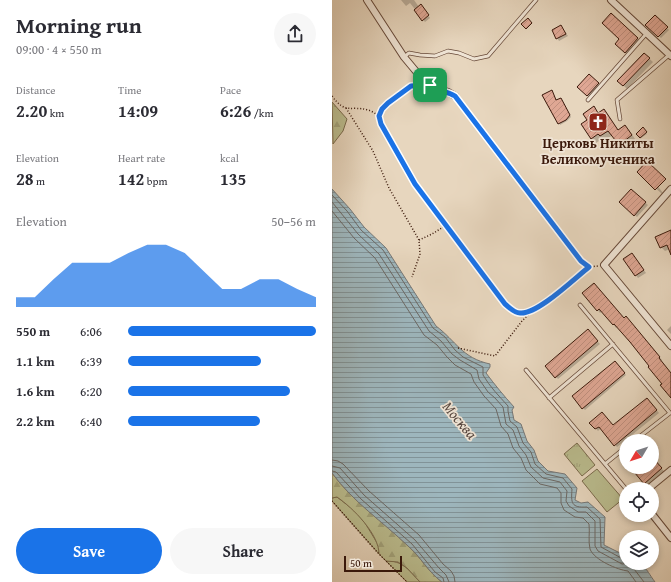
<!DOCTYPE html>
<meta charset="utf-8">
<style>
body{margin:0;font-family:"Gentium Book Plus",serif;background:#f7f7f7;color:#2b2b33;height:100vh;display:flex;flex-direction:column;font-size:15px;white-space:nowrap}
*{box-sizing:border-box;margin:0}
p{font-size:13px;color:#7c7c81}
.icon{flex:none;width:22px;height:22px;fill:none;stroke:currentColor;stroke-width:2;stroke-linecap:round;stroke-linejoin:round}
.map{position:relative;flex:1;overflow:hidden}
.drawer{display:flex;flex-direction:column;background:#fff;width:332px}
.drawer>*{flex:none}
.needle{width:26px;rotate:231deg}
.buttons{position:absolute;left:287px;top:434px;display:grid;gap:8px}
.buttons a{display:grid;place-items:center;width:40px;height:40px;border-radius:50%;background:#fff;box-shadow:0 2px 6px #0003;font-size:20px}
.scale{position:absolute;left:12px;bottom:10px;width:58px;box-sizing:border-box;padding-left:4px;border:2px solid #3b190b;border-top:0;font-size:11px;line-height:14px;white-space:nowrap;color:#3b190b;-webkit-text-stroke:3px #efe4d5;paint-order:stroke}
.pin{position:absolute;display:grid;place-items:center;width:34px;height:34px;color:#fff;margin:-17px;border-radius:8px;box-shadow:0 2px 6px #0006}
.round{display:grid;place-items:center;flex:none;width:42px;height:42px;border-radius:21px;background:#f7f7f7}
.headline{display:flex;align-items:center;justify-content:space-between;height:68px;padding:0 16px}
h1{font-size:22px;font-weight:700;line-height:30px}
.figures{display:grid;grid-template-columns:repeat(3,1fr);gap:6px;height:68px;padding:4px 16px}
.figures div{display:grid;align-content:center}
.figures b{font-size:17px;font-weight:700}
.figures small{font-size:11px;font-weight:400}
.figures p{font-size:11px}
.chart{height:112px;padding:8px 16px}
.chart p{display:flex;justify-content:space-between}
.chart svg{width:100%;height:72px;margin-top:4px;fill:#1a73e8;opacity:.7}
.primary-button{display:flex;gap:8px;margin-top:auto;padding:8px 16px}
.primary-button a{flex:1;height:46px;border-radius:24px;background:#1a73e8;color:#fff;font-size:16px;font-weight:700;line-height:46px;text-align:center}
.primary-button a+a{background:#f7f7f7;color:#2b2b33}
ul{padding:0 16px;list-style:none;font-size:13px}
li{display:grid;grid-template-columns:64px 48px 1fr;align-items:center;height:30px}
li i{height:10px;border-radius:5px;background:#1a73e8}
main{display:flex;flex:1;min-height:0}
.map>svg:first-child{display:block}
.grass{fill:#babc8e;stroke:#7a6a4c}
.forest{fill:url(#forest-firs);stroke:#7a6a4c}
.park{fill:url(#park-tufts);stroke:#7a6a4c}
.water{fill:url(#water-rules);stroke:#767776}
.shadow{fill:#0003}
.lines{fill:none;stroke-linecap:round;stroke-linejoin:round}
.shore{stroke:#6c6864;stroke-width:1}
.building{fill:url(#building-hatch);stroke:#3b190b}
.lane-casing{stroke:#664838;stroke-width:4.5}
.street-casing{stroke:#664838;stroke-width:8}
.path{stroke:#3b190b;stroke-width:1.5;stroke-dasharray:1 2;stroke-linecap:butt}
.lane{stroke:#efe4d5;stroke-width:3}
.street{stroke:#efe4d5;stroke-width:6}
.route-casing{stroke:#fff;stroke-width:8}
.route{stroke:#1a73e8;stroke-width:5}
.labels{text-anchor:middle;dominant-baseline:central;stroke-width:3.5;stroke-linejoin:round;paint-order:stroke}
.poi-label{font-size:14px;font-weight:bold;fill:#3b190b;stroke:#efe4d5}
.water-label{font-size:15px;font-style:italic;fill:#584840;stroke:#efe4d5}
</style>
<main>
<section class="drawer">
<div class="headline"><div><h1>Morning run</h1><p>09:00 · 4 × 550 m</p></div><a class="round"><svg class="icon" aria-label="share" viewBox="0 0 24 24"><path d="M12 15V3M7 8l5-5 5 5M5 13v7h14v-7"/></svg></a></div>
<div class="figures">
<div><p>Distance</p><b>2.20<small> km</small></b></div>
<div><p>Time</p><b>14:09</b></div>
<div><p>Pace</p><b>6:26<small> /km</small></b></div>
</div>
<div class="figures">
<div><p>Elevation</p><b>28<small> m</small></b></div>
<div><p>Heart rate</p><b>142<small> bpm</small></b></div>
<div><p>kcal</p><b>135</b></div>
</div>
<div class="chart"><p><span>Elevation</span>50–56 m</p>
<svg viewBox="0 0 160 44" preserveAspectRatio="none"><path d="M0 44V38L10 38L20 27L30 17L40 17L50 17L60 11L70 6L80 6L90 11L100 22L110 33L120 33L130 27L140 27L150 33L160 38V44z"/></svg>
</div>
<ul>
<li><b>550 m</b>6:06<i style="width:100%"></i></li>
<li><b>1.1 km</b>6:39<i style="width:71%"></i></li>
<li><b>1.6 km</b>6:20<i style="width:86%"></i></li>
<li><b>2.2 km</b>6:40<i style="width:70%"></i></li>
</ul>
<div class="primary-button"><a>Save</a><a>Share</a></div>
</section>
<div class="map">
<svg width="339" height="582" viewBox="0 0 339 582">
<defs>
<pattern id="forest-firs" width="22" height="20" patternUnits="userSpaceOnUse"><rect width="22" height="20" fill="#babc8e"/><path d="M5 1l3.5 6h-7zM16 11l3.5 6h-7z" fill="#a1a179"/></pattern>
<pattern id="park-tufts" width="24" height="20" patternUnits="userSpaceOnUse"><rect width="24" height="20" fill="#babc8e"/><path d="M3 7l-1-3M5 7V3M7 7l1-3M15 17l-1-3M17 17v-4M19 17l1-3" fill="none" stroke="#a1a179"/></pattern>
<pattern id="water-rules" width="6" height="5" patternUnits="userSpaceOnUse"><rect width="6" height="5" fill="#9db6bd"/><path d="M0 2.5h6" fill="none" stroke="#819398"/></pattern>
<pattern id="building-hatch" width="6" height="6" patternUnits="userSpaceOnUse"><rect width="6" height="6" fill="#dfa794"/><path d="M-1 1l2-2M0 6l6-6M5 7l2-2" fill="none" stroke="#c08f7e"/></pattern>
</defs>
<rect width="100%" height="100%" fill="#e7d6be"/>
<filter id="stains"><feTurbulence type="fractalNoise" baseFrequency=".005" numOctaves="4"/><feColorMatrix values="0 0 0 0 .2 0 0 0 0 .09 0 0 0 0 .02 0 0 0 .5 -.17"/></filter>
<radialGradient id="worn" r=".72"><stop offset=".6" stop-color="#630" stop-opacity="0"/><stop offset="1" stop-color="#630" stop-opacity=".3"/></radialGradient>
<!-- grass -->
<path class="grass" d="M265 469 291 499 275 512 250 481Z
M5 497 23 511 33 523 47 546V554L0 501V498Z
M54 561C70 560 78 571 88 582H75Z"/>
<!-- forest -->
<path class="forest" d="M0 102 15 119 11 131 1 144Z
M0 473C21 502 51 521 76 546 89 557 96 572 110 582H88L75 568 66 562 54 561 47 554C47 534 21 508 5 497L0 498Z"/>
<!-- park -->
<path class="park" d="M245 443 263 465 250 476 232 454Z"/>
<!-- water -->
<path class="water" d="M0 189 18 209 32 227 54 248 104 326C124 341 130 358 158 364V367L154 373C163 385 172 396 182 407L180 410 182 420 189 424 195 441 202 450 206 461 216 471 233 474 245 488 243 500 249 503 256 502 273 517 272 545 294 556V563C314 563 312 567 323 582H110C96 572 89 557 76 546 51 522 21 502 0 473Z"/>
<!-- shadow -->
<path class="shadow" d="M69 0H82L87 7 91 8 98 18 93 22 78 3 74 6Z
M279 14 308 41 296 55 284 44 288 39Z
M323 16 337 30 329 38 315 25Z
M229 26 236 36 227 41 221 30Z
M312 54 321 62 295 89 287 81Z
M257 75 268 86 258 98 246 87Z
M220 91 225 101 230 100 239 117 235 121 228 125Z
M262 108 267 113 272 110 287 131 297 130 303 139 292 148 281 135 273 140 271 138 264 143 250 125 256 120Z
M311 129 315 134 309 138 305 134Z
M306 172 318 176 331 193 330 194Z
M299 190 316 205 305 217 288 202Z
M339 231V250L338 249 333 251 329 247Z
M302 256 314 273 306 278 292 259Z
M251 293 292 319 296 320 317 344 330 360 329 361 339 374V397L319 366 285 327 284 328 282 325 270 311 268 313Z
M339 326V334L335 330Z
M256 331 268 344 226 379 215 366Z
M285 364 294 375 253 410 251 408Z
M317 401 327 413 285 447 269 428 266 431 259 423 282 426Z
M320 457 336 476 319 489 299 467H320Z"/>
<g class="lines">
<!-- shore -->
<path class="shore" d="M0 195 15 211 29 230 51 250 101 328 113 337 123 350 131 357 151 367V375C158 387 167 396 176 406V411L178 421 185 427 191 443 199 452 203 464 214 474 231 478 240 489C239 503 239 508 255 507L268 519 269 547 291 559 294 560
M0 202 26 234 47 254 97 331 109 341 120 354 128 360 145 370 147 379 156 392 163 398 171 407 174 424 181 430 187 446 194 455 199 467 211 478 228 482 235 491 234 501 237 506 246 512H254L263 521V546L266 551 290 564 300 563 302 569 312 582
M0 211 22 238 43 258 92 335 105 345 115 357 123 365 139 374 142 382 152 396 164 409 169 426 176 434 181 448 189 458 194 470 208 484 225 488 229 493V503L232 510 243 517 251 518 257 524C258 532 256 541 258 549 262 560 286 570 296 571L304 582
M0 460 6 461 11 464 37 491 87 535 111 564 119 571 122 576 123 582
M0 466 8 468 32 495 83 540 107 568 114 575 117 582
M0 471 4 472 29 499 80 544 103 572 111 578 112 582"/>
</g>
<!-- building -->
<path class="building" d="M89 4 97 15 90 21 82 10Z
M279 13 306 38 293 53 283 44 287 39 270 23Z
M323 15 336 27 326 37 313 25Z
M196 18 200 23 194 29 189 24Z
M229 25 234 34 224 39 220 30Z
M312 53 318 58 291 86 285 81Z
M257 74 267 83 255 96 245 87Z
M220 90 224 100 229 98 238 115 234 120 226 124 210 95Z
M262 106 266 113 272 109 286 130 293 125 300 135 287 145 276 131 268 136 266 134 259 139 249 124 255 120 251 114Z
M311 127 315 132 308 138 304 134Z
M315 161 334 179 323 190 305 172Z
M299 189 314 202 302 216 287 202Z
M339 230V255L335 245 328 248 323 237Z
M300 253 312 270 303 276 291 259Z
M262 283 292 318 294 316 328 357 327 358 339 373V398L328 385 330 384 316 367 317 366 298 342 282 324 281 325 267 309 265 311 250 293Z
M256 329 266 341 223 378 213 366Z
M283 361 293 373 250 409 240 396Z
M315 398 325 410 282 446 267 427 263 429 257 423 270 412 281 425Z
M320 457 330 468 312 484 298 467H320Z"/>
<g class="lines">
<!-- lane casing -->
<g class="lane-casing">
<path id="lane" d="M72 57 77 53 88 55 103 56 116 51 127 53 142 59 156 56 204 0
M256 100 314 34
M288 119 285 100 337 55
M248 305 338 413
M194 370 294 489
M217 398 281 344
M302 441 338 413
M273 464 294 447"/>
</g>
<!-- street casing -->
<g class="street-casing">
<path id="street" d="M35 0 72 57 87 75 102 89 116 92 123 96
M279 0 339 56
M339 189 272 265 339 346
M316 489 339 470
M320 514 339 538"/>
</g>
<!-- path -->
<path class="path" d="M89 85 79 86 49 109 47 116 49 124 83 184 173 304C177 307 182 313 188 313 205 315 243 278 257 267
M0 96C14 115 18 105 36 110 40 111 44 114 47 116
M127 101 249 261 257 267 266 266
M14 108 41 151 57 188 87 240 88 254 80 277
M87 240 100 234 113 226
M126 348 163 356 190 321 199 312
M0 501 47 554 75 582"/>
<!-- lane -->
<use href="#lane" class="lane"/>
<!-- street -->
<use href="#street" class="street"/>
</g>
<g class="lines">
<!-- route casing -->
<g class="route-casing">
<path id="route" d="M98 85C105 91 115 91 123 96L249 261 257 267C243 278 205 315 188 313 182 313 177 307 173 304L83 184 49 124 47 116 50 109 56 103 79 86Z"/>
</g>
<!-- route -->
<use href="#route" class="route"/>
</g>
<!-- icons -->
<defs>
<g id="church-square" transform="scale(1)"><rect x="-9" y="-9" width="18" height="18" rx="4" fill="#8f2418" stroke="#efe4d5"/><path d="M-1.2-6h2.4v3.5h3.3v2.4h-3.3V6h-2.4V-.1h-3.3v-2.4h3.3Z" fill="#fff"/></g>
</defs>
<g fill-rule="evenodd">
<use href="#church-square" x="266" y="122"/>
</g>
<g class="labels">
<!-- poi labels -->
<g class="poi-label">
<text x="266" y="143">Церковь Никиты<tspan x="266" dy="16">Великомученика</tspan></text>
</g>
<!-- water labels -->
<g class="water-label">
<text transform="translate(128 420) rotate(50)">Москва</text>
</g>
</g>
<rect width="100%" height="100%" filter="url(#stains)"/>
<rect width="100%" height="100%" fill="url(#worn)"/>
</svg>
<div class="buttons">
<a><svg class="needle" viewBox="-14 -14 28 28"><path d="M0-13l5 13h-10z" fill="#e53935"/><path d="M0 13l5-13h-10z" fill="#7c7c81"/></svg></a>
<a><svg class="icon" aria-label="locate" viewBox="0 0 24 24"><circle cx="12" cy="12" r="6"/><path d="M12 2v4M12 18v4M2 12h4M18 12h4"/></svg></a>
<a><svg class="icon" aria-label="layers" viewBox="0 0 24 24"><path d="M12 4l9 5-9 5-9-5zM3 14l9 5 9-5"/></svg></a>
</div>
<div class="scale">50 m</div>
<div class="pin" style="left:98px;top:85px;background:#1e9e55"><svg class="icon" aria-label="arrive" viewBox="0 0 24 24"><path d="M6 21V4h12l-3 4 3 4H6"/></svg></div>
</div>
</main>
